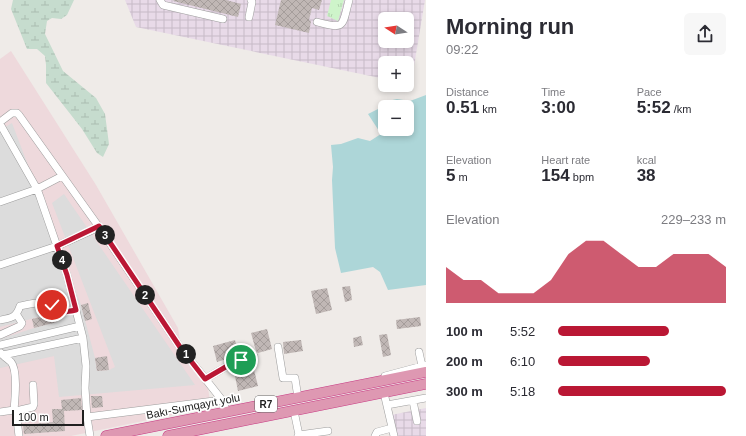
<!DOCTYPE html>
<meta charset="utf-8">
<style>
body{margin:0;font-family:Helvetica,sans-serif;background:#f7f7f7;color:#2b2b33;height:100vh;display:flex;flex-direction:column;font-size:15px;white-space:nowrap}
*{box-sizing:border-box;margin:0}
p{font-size:13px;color:#7c7c81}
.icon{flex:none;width:22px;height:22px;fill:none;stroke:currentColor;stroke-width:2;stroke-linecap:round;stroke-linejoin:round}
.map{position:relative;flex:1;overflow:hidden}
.sheet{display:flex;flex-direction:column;background:#fff;width:320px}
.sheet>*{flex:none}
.needle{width:26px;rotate:282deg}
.controls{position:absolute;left:378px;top:12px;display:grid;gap:8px}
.controls a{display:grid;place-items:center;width:36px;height:36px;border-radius:6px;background:#fff;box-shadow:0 2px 6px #0003;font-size:20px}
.scale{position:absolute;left:12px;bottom:10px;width:72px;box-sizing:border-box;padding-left:4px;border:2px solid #202020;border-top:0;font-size:11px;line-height:14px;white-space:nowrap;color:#202020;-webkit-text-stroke:3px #fff;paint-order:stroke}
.pin{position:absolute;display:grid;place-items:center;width:34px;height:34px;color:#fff;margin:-17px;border:2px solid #fff;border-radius:50%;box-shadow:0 1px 4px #0007}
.km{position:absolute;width:20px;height:20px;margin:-10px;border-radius:50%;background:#222;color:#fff;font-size:11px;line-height:20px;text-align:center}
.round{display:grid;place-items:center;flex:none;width:42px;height:42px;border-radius:6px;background:#f7f7f7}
.overview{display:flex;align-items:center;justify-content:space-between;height:68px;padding:0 20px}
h1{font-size:22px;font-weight:600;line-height:30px}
.stats{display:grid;grid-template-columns:repeat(3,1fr);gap:6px;height:68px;padding:4px 20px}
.stats div{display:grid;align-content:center}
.stats b{font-size:17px;font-weight:600}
.stats small{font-size:11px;font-weight:400}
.stats p{font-size:11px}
.chart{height:112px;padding:8px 20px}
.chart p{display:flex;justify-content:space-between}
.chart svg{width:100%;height:72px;margin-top:4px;fill:#ba1734;opacity:.7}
ul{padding:0 20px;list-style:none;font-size:13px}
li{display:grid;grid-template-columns:64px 48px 1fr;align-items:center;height:30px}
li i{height:10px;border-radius:5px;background:#ba1734}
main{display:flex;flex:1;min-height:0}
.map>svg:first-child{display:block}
.commercial{fill:#eed9dc}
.industrial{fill:url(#industrial-grid);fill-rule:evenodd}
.wetland{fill:url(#wetland-marsh)}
.park{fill:url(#park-tufts)}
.parking{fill:#dcdcdc}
.water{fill:#add6d8;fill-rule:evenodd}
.building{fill:url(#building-cross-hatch)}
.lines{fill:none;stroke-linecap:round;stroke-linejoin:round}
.minor-casing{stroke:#9d9d9d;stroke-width:8}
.highway-casing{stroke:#c83a84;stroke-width:11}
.minor{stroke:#fff;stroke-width:7}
.highway{stroke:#de98b2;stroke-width:10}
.route-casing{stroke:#fff;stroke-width:8}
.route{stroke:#ba1734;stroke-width:5}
.labels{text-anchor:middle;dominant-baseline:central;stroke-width:3.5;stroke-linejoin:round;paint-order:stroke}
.shield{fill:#fff;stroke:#636363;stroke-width:1}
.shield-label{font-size:10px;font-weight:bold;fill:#202020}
.street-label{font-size:11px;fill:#202020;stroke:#fff}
</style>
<main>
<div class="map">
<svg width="426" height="436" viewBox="0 0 426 436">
<defs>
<pattern id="industrial-grid" width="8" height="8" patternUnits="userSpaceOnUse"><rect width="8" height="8" fill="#e8dae8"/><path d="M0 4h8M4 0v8" fill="none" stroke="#c7bbc7"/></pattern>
<pattern id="wetland-marsh" width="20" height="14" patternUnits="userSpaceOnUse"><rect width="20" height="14" fill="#c6dcce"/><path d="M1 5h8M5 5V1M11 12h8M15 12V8" fill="none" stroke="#aabcb1"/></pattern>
<pattern id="park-tufts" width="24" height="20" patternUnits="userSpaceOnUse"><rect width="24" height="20" fill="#cef4ca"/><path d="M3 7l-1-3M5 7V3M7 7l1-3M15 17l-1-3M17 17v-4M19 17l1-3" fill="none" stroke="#b1d1ad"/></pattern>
<pattern id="building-cross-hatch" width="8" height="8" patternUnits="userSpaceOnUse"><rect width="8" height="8" fill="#c0b7b5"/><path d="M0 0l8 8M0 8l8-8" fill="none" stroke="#a59d9b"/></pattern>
</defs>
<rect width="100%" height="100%" fill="#efebe8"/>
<!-- commercial -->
<path class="commercial" d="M11 51 96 185 178 328 180 342 175 343 208 388 211 407 71 436H0V59Z"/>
<!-- industrial -->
<path class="industrial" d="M125 0H425L411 84 407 83V63H385V79L136 27ZM385 19H407V41H385Z
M426 408V436H396L391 415Z"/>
<!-- wetland -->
<path class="wetland" d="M13 0H74L67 15 61 19 52 18 47 21 45 34 63 71 96 98 105 114 109 144 103 157 97 153 82 129 46 83V65L45 56 37 49H27L11 9Z"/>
<!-- park -->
<path class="park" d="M331 0H344L338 21 327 16Z"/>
<!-- parking -->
<path class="parking" d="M12 123 81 305 95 358 97 371 109 370 115 367 52 203 64 194 195 385 59 397 54 356 0 368V339L34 328 56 322 54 313 0 327V130Z"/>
<!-- water -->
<path class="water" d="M426 95V285L388 290 380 272 373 267 341 273 335 248 332 180 333 167 331 145 341 144 358 138 370 141 381 134 368 114 380 108 383 102 397 99 410 101ZM385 107H407V129H385Z"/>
<!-- building -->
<path class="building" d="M174 0H226L241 4 238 17 173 1Z
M281 0H322L319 10 312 8 309 20 311 21 309 33 275 25Z
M350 286 352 300 345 302 342 287Z
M327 288 332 310 316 314 311 291Z
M88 303 92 319 85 321 81 305Z
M53 314 55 315 57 322 34 328 32 319Z
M420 317 421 326 397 329 396 320Z
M267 329 272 349 258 353 256 351 251 333Z
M387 334 391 355 383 357 379 335Z
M361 336 363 345 354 347 353 338Z
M235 340 239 355 217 362 213 346Z
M301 340 303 351 284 354 283 342Z
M107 356 109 370 97 371 95 358Z
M253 366 258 386 238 391 234 371Z
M91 396H102L103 407 92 408Z
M81 398 82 410 64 411 65 431 24 434 23 425 53 422 52 409H62L61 400Z"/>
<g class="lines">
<!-- minor casing -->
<g class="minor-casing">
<path id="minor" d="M160 0 163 5 223 19
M249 17 252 2 251 0
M317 22C346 30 342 26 349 0
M0 122 12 113H17L19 115 99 227 180 347 222 400 227 412
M0 124 37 189 40 197 67 275 83 338
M0 202 37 189 62 176
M0 265 57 246 99 227
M0 320C11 318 16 318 20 306 29 304 41 301 50 303 54 305 51 304 54 308 60 314 68 311 76 310
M0 335 20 326 22 323 17 315
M0 345 80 326
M278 347 283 378H295L298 398
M419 352 422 366
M1 353C4 357 8 359 11 362 18 370 15 399 14 410
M3 355 83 338 86 366 85 388 87 417 222 400
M385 376 426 365
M205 379 229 365 254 356
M384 393 394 436
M413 401 417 421
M387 405 426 398
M16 411 33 407 34 404 33 385
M294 411 299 435
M0 412 14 410 16 411 19 436
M87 417 90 436
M298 436 299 435 328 431
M375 436 377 432 392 428"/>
</g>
<!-- highway casing -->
<g class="highway-casing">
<path id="highway" d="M106 436 426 372
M168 436 426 384"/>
</g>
<!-- minor -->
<use href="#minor" class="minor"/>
<!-- highway -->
<use href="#highway" class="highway"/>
</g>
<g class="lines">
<!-- route casing -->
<g class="route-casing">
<path id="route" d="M52 305C58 314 66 312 76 310L67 275 57 246 99 226 180 347 205 379 229 365 241 360"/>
</g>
<!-- route -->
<use href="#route" class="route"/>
</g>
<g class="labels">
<!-- shield labels -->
<rect class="shield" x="255" y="396" width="22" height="16" rx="3"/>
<g class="shield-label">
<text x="266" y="404">R7</text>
</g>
<!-- street labels -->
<g class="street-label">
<text transform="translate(193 406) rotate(-11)">Bakı-Sumqayıt yolu</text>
</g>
</g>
</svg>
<div class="controls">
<a><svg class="needle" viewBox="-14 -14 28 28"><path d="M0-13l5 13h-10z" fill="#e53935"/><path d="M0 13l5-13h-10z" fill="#7c7c81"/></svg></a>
<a>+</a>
<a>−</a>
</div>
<div class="scale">100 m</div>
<div class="pin" style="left:241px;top:360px;background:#1e9e55"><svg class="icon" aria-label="arrive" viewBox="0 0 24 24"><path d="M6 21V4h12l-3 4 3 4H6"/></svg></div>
<div class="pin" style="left:52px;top:305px;background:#d93025"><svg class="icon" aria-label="check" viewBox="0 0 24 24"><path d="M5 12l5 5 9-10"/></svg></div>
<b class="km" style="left:186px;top:354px">1</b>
<b class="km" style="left:145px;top:295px">2</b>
<b class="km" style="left:105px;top:235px">3</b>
<b class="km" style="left:62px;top:260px">4</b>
</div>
<section class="sheet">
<div class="overview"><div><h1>Morning run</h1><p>09:22</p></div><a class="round"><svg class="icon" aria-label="share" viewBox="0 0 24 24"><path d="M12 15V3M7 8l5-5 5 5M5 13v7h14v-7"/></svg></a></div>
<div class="stats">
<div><p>Distance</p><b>0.51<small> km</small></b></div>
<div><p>Time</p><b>3:00</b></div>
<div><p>Pace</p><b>5:52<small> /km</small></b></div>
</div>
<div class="stats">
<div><p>Elevation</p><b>5<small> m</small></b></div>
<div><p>Heart rate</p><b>154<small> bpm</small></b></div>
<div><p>kcal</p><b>38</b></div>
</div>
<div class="chart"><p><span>Elevation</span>229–233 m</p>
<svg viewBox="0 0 160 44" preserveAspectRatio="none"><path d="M0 44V22L10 30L20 30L30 38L40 38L50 38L60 30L70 14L80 6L90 6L100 14L110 22L120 22L130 14L140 14L150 14L160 22V44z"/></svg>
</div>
<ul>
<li><b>100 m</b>5:52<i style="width:66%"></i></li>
<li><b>200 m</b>6:10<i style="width:55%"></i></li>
<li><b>300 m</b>5:18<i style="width:100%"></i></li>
</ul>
</section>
</main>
